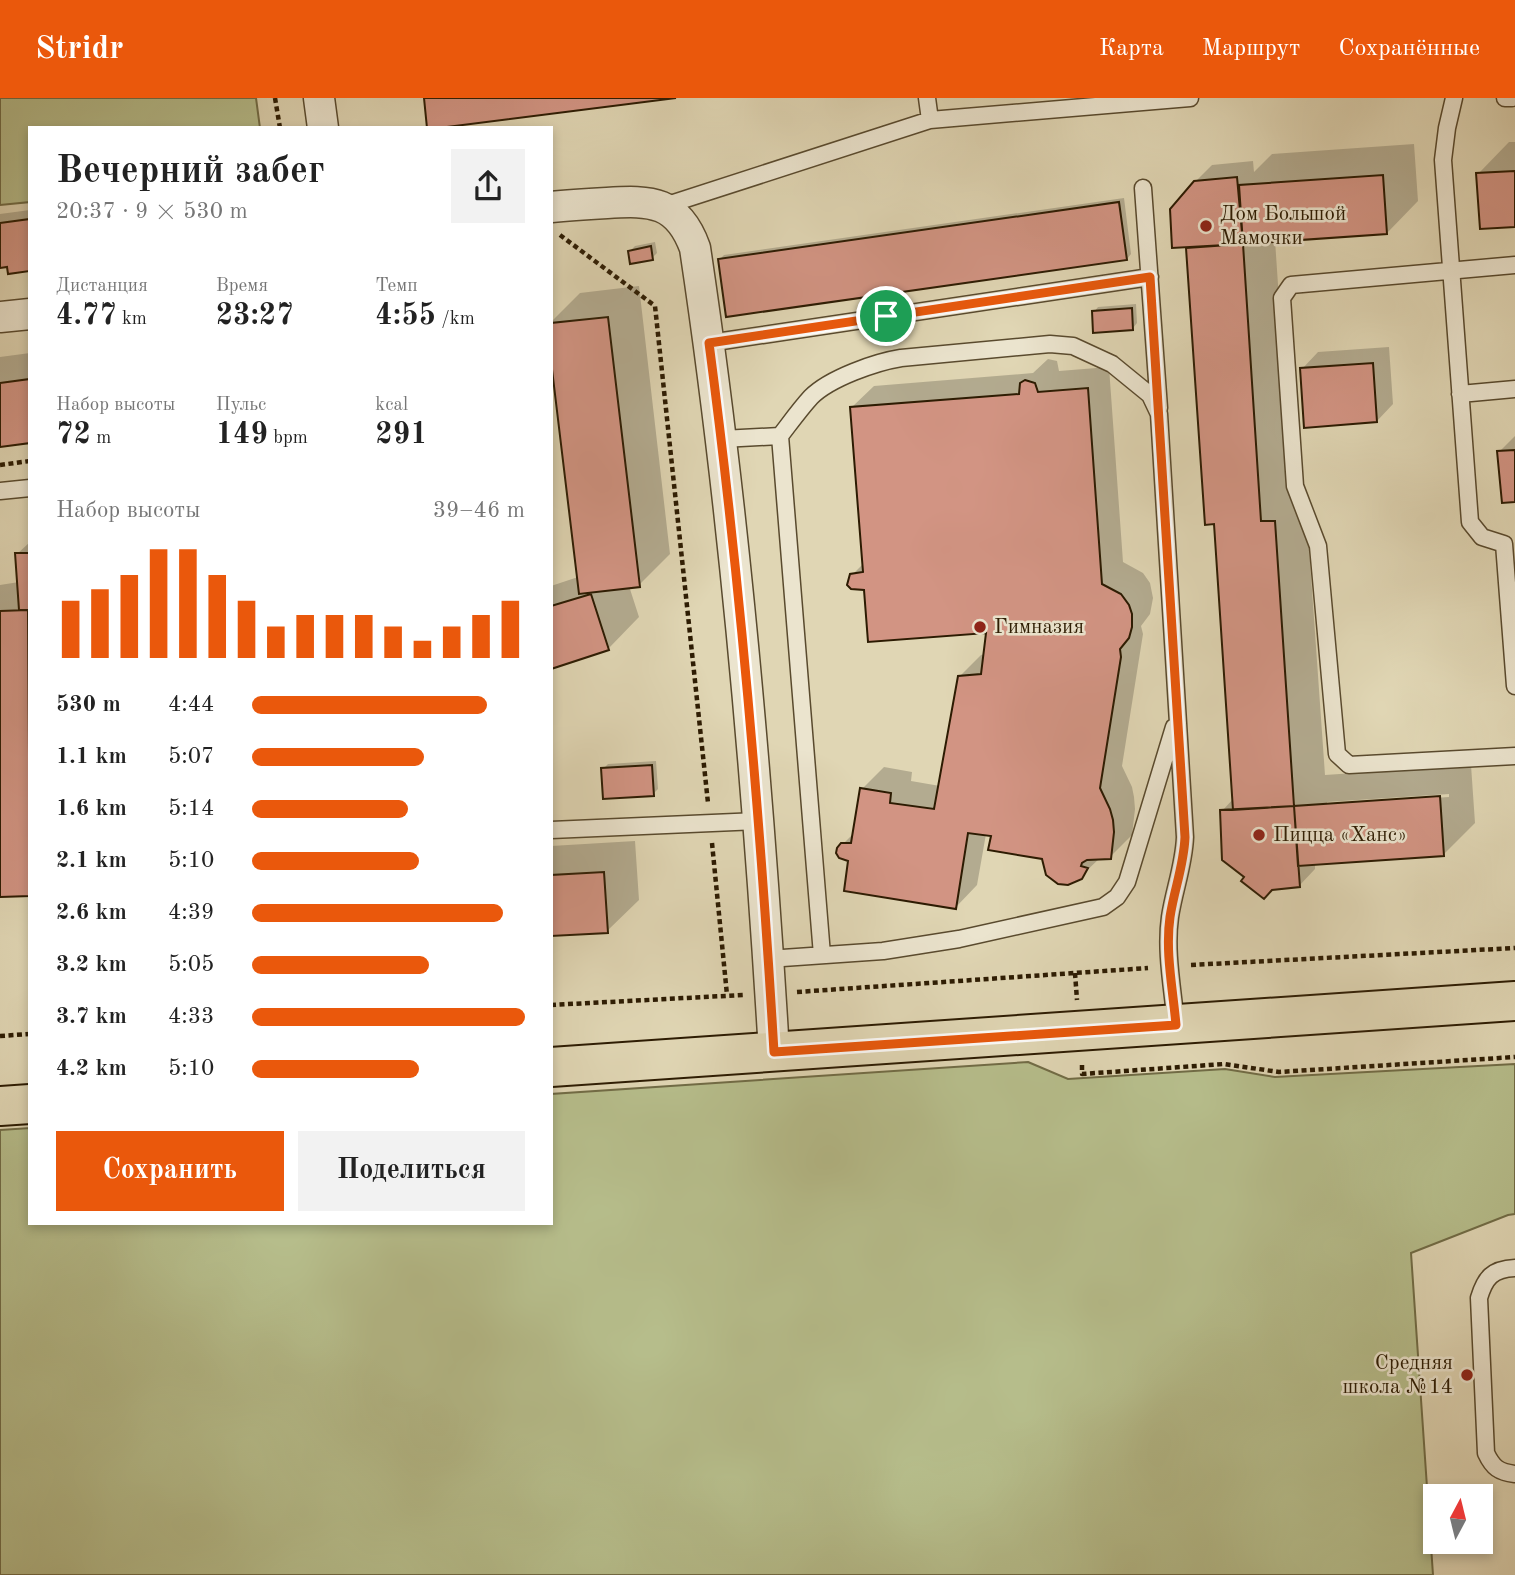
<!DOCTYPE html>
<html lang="ru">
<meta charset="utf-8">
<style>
body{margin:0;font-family:"Old Standard TT",serif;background:#f2f2f2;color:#222;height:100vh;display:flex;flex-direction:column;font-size:26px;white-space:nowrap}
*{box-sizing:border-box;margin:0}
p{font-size:23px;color:#767676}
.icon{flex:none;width:38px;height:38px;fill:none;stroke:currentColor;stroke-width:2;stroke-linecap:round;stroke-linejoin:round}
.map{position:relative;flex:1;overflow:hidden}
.details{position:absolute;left:28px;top:28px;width:525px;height:1099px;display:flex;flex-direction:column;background:#fff;border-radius:0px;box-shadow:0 4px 10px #0003}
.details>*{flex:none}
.needle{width:46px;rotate:7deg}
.tools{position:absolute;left:1423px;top:1386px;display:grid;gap:14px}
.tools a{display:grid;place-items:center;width:70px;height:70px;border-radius:0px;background:#fff;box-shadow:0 4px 10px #0003;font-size:35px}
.pin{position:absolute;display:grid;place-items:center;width:60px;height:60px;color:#fff;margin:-30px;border:4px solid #fff;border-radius:50%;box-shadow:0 2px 7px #0007}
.round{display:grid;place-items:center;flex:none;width:74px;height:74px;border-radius:0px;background:#f2f2f2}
.head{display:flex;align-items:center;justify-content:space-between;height:119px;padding:0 28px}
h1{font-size:38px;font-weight:800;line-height:52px}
.figures{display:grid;grid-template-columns:repeat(3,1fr);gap:10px;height:119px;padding:7px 28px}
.figures div{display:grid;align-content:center}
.figures b{font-size:30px;font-weight:800}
.figures small{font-size:19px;font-weight:400}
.figures p{font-size:19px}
.chart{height:196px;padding:14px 28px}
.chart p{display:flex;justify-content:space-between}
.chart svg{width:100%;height:126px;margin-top:7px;stroke:#ea580c;stroke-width:6}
.primary-button{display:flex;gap:14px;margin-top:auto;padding:14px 28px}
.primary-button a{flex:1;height:80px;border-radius:0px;background:#ea580c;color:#fff;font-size:28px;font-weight:800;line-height:80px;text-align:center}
.primary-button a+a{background:#f2f2f2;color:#222}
ul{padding:0 28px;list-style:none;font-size:23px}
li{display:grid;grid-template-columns:112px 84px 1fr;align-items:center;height:52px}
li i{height:18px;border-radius:9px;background:#ea580c}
header{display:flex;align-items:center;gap:42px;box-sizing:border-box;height:98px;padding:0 35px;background:#ea580c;color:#fff}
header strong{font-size:33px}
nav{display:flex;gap:38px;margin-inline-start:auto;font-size:24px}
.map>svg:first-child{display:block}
.green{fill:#b6bd8b;stroke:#716c46;stroke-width:2}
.shadow{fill:#0003;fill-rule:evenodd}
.building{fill:#d29483;stroke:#2c1b02;stroke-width:2}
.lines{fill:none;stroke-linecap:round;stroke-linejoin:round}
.service-casing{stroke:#594a2e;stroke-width:19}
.minor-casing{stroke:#594a2e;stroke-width:33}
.primary-casing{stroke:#2c1b02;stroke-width:42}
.path{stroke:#2c1b02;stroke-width:4.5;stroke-dasharray:5 3.5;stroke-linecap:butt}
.service{stroke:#ebe4ce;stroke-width:16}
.minor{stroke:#ebe4ce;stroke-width:30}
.primary{stroke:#e0d6b4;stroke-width:38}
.route-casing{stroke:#fff;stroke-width:14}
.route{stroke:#ea580c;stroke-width:9}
.poi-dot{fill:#8f2418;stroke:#ebe4ce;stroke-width:2.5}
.labels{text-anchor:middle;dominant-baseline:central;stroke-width:5;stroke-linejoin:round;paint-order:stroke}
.poi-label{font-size:21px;fill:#2c1b02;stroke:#ebe4ce;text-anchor:start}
</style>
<header>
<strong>Stridr</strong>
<nav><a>Карта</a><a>Маршрут</a><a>Сохранённые</a></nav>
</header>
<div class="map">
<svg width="1515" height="1477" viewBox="0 0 1515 1477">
<rect width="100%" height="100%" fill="#e0d6b4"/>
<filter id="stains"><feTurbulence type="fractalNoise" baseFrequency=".00286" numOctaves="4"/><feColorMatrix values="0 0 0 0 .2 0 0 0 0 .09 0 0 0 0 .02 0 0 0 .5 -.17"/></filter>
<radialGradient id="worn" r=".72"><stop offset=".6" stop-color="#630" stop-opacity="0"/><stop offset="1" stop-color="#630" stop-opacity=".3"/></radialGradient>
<!-- green -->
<path class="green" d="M0 0H256L260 30H30V104L0 107Z
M1028 964 1068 981 1225 971 1275 979 1515 966V1116L1508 1117 1411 1155 1433 1477H0V1032L30 1030V1125H551V996Z"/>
<!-- shadow -->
<path class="shadow" d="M1509 44H1515V127L1478 76Z
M1414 46 1418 103 1387 135 1275 142 1292 393 1305 392 1325 677 1471 667 1475 725 1443 757 1315 765V771L1299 788 1247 779 1222 713 1234 700 1216 425 1188 150 1191 147 1195 84 1212 67 1253 63 1254 74 1272 56ZM1449 696V699L1327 707V704Z
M1124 100 1131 156 1127 161 719 162 724 157Z
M30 112V171L8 167 0 168V116Z
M655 144 657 155 652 160 630 153 635 148Z
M639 188 670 456 639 487 629 488 639 519 608 551 551 569V488L578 479 551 248V224L580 195Z
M1136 206 1137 225 1133 230 1094 214 1098 209Z
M1389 249 1393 306 1377 323 1302 271 1318 254Z
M30 255V343L0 347V259Z
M1048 261 1057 263 1059 273 1109 269 1123 464 1143 475 1150 485 1153 500 1150 516 1141 528 1143 536 1122 668 1132 689 1134 699 1135 711 1132 737 1110 759H1101L1080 779 1043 759 986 736 977 787 956 809 850 762 839 750 855 734 862 691 884 669 912 674 911 683 940 688 959 579 981 557 985 556 988 533 866 490 852 477 864 465 852 309 874 288 1033 275Z
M1515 338V402L1499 354Z
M30 444V796L0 798V487L19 484 17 456Z
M656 663 658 691 653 696 603 671 608 666Z
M635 743 639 802 607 833 551 837V748Z"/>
<!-- building -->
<path class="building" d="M424 0H676L439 30H427Z
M1515 73V129L1480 131 1476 75Z
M1383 77 1387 136 1243 146 1239 87Z
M1237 79 1243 146 1172 150 1170 111 1194 83Z
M1119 104 1127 162 726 219 718 161Z
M30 121V173L8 176 7 169 0 170V125Z
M1243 146 1261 423H1275L1294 708 1233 712 1214 426 1205 427 1186 150Z
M651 148 653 162 630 166 628 153Z
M1132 210 1133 232 1093 235 1092 213Z
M608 219 640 489 579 496 551 263V225Z
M1373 265 1377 324 1304 330 1300 270Z
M30 281V345L0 349V285Z
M1025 282 1035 285 1038 294 1088 290 1102 486 1121 496 1129 507 1132 516V529L1129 540 1120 551 1121 559 1100 690 1110 711 1113 722 1114 734 1111 761 1087 762 1082 765 1081 768 1088 770 1082 781 1068 787 1058 786 1046 777 1042 761 988 752 991 738 968 735 956 811 844 793 848 763 839 760 836 755 837 750 841 745H851L860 690 891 695 890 705 934 711 958 578 981 576 986 535 868 544 864 492 851 491 847 487 850 476 863 474 850 309 1019 296 1020 285Z
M1515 352V404L1502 405 1497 353Z
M15 455H30V512H19Z
M591 496 609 552 551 571V508Z
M28 512 30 798 0 799V513Z
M652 667 654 698 603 701 601 670Z
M1440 698 1444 758 1298 768 1294 708Z
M1294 708 1300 789 1272 792 1264 801 1241 783 1244 779 1222 762 1220 712Z
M604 774 608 835 551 838V777Z"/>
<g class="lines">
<!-- service casing -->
<g class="service-casing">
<path id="service" d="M927 0 930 22
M1454 0 1447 30 1443 62 1470 424 1482 439 1504 446 1515 588
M1505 0H1512
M1143 90 1159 310
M664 108 930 22 1190 0
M1515 167 1291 187 1282 200 1295 388 1318 448 1337 656 1349 667 1515 658
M709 245 1150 179
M1460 296 1515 291
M780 338 822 857
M722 341 780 338C790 325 800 311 811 299 830 280 876 264 901 260L1050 246 1073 248 1112 266 1150 297 1159 316 1185 739C1184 767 1174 792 1170 819 1165 854 1173 892 1176 927
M0 393 30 390
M551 732 758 723
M768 861 883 853 959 841 1103 809 1117 799 1127 784 1174 629
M1515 1170C1492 1171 1485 1180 1479 1200L1486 1355C1493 1370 1499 1374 1515 1376"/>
</g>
<!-- minor casing -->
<g class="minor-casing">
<path id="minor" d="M319 0 323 30
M551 109C570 107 588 106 607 105 651 102 678 103 695 150 735 416 758 685 774 954
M0 219 30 216"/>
</g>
<!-- primary casing -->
<g class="primary-casing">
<path id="primary" d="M551 969 1515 903
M0 1008 30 1006"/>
</g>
<!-- path -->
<path class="path" d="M275 0 280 30
M560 137 655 208 708 705
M0 367 30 363
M712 745 727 897
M1191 867 1515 850
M1075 875 1077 902
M797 894 1148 870
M551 907 743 897
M0 938 30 936
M1082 967V976L1224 966 1279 974 1515 959"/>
<!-- service -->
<use href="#service" class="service"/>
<!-- minor -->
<use href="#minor" class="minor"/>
<!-- primary -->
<use href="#primary" class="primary"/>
</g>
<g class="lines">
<!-- route casing -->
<g class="route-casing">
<path id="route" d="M1150 179 1185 739C1184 767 1174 792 1170 819 1165 854 1173 892 1176 927L774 954C760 717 740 480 709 245Z"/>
</g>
<!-- route -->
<use href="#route" class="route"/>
</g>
<!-- markers -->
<g class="poi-dot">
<circle cx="1206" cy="128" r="7"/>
<circle cx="980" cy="529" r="7"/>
<circle cx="1259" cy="737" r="7"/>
<circle cx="1467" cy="1277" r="7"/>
</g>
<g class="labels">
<!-- poi labels -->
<g class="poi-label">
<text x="1220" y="116">Дом Большой<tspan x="1220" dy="24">Мамочки</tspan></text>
<text x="994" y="529">Гимназия</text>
<text x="1273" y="737">Пицца «Ханс»</text>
<text x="1453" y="1265" text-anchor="end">Средняя<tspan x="1453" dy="24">школа №14</tspan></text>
</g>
</g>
<rect width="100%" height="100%" filter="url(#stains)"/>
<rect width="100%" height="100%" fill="url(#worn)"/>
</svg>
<div class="tools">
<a><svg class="needle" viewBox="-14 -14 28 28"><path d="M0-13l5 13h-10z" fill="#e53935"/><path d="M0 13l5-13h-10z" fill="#767676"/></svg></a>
</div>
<div class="pin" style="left:886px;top:218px;background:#1e9e55"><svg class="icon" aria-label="arrive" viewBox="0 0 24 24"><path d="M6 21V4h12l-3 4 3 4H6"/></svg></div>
<section class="details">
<div class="head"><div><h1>Вечерний забег</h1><p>20:37 · 9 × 530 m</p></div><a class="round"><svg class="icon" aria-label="share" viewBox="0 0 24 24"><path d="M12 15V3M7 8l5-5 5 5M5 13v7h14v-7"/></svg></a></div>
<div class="figures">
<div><p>Дистанция</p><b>4.77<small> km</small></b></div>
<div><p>Время</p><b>23:27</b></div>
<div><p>Темп</p><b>4:55<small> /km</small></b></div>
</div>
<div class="figures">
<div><p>Набор высоты</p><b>72<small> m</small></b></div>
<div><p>Пульс</p><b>149<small> bpm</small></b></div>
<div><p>kcal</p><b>291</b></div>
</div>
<div class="chart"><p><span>Набор высоты</span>39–46 m</p>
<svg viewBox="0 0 160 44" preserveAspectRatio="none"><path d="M5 44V24M15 44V20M25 44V15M35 44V6M45 44V6M55 44V15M65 44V24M75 44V33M85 44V29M95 44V29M105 44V29M115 44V33M125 44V38M135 44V33M145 44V29M155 44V24"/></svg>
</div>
<ul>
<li><b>530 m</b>4:44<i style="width:86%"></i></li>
<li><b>1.1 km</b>5:07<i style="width:63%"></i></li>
<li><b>1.6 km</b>5:14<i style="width:57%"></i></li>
<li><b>2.1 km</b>5:10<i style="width:61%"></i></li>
<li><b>2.6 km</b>4:39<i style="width:92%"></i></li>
<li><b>3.2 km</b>5:05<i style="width:65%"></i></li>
<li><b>3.7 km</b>4:33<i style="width:100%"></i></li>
<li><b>4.2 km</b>5:10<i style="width:61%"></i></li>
</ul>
<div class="primary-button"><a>Сохранить</a><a>Поделиться</a></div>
</section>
</div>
